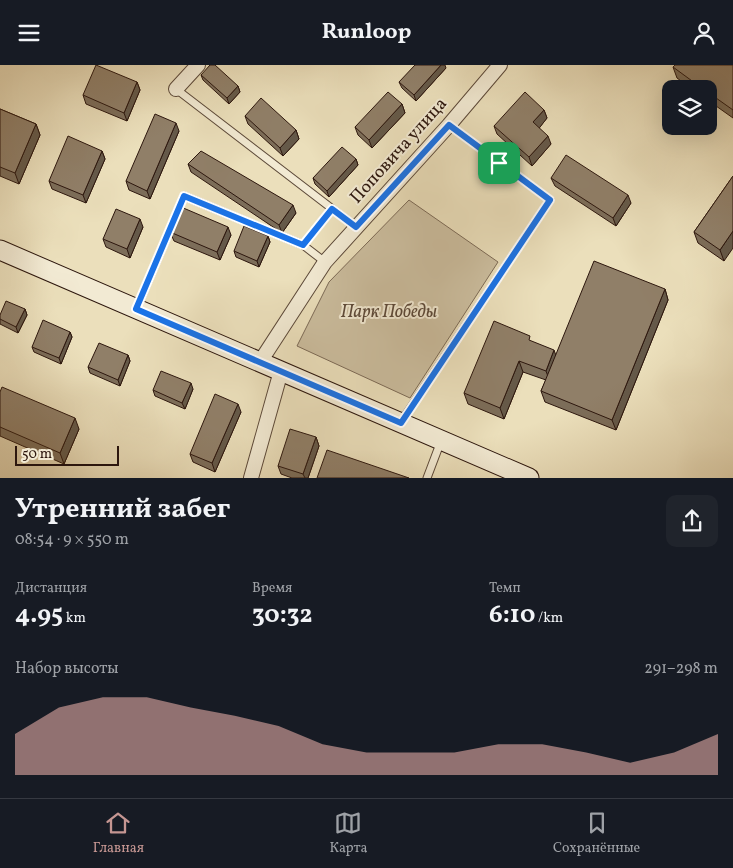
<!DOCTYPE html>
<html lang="ru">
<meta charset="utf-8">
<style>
body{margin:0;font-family:Vollkorn,serif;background:#20242c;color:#f1f3f6;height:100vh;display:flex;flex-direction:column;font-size:19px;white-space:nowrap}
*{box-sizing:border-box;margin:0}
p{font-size:16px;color:#9ea1a6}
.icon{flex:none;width:28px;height:28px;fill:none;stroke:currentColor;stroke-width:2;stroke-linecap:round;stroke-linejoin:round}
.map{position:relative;height:413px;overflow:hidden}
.panel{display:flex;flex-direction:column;background:#171b24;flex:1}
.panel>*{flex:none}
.controls{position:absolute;left:662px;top:15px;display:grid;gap:10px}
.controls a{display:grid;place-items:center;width:55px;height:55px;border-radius:10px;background:#171b24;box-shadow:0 5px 20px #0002;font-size:25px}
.scale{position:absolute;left:15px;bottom:12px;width:104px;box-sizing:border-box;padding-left:5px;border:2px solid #2d170e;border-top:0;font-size:14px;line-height:18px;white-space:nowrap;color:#2d170e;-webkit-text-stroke:4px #f2ead3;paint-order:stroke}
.pin{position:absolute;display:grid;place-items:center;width:42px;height:42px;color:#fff;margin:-21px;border-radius:10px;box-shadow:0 2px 8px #0006}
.round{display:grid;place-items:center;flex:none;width:52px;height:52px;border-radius:10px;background:#20242c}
.headline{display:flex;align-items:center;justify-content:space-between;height:85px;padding:0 15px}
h1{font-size:28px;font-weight:700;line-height:38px}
.stats{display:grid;grid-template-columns:repeat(3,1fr);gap:8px;height:85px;padding:5px 15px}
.stats div{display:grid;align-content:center}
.stats b{font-size:25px;font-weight:700}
.stats small{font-size:14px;font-weight:400}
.stats p{font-size:14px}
.chart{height:140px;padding:10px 15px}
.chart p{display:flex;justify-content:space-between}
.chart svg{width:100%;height:90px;margin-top:5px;fill:#c59692;opacity:.7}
header{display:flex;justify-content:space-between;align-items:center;height:65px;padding:0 15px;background:#171b24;font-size:22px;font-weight:700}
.tab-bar{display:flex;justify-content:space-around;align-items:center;height:70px;border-top:1px solid #363941;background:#171b24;font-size:14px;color:#9ea1a6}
.tab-bar a{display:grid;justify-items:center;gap:2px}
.tab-bar .current{color:#c59692}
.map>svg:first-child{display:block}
.green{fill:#cbbd9e;stroke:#7c6a56}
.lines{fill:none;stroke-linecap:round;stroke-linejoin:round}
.lane-casing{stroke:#5c4939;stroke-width:9}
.street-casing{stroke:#5c4939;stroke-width:16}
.secondary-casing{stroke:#2d170e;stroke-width:21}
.lane{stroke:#f2ead3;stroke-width:7}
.street{stroke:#f2ead3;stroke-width:14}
.secondary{stroke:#f2ead3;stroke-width:19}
.wall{fill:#7c6d59;stroke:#2d170e}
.shaded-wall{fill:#655949;stroke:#2d170e}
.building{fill:#907f68;stroke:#2d170e}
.route-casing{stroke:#fff;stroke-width:10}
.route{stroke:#1a73e8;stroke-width:6}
.labels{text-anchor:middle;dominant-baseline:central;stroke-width:4;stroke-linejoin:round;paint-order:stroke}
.street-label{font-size:18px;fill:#2d170e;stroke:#f2ead3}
.park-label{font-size:18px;font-style:italic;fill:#5c4939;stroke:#f2ead3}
</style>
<header><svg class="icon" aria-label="menu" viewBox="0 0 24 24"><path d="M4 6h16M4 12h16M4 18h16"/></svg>Runloop<svg class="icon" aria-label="person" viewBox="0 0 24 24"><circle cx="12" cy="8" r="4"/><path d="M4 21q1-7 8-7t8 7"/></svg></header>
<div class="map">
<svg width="733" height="413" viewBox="0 0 733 413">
<rect width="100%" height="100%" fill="#ebdfbb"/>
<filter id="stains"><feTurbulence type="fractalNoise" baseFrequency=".004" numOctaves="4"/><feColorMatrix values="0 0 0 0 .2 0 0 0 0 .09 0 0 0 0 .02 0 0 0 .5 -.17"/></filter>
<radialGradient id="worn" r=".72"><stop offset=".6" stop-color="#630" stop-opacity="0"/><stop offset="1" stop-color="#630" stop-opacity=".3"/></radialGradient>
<!-- green -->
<path class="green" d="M409 135 498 197 410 333 297 281 329 217Z"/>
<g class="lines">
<!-- lane casing -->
<g class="lane-casing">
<path id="lane" d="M176 24 356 162
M303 180 332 144
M137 242 184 131 303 180 325 197
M401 357 550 135 449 60
M427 413 441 376"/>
</g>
<!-- street casing -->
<g class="street-casing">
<path id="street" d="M176 24 198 0
M260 297 325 197 449 60 500 0
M251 413 281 306"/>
</g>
<!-- secondary casing -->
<g class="secondary-casing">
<path id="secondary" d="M0 185 529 413"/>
</g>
<!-- lane -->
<use href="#lane" class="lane"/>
<!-- street -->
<use href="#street" class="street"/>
<!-- secondary -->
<use href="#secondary" class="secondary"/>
</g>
<!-- wall -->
<path class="wall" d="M733 0V53L709 36V24H692L677 13 673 2Z
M446 3 416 36 402 23 399 17Z
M201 10 238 21 240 27 229 39 203 15Z
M137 17 140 25 127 56 86 39 83 30Z
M402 39 405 48 372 83 358 70 355 62Z
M0 44 36 59 40 70 19 119 0 111Z
M544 45 547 53 539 63 551 79 532 101 497 69 494 61Z
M245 51 296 65 299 74 283 91 248 59Z
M179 66 150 134 129 125 126 116Z
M102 86 105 94 86 138 52 124 49 116Z
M356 94 358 100 329 132 315 119 313 113Z
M188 99 296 148 282 168 191 107Z
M733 111 724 196 698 178 694 167Z
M551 113 631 138 616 161 555 121Z
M143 162 130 193 106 182 103 174Z
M170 167 231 170 220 195 174 176Z
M268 171 270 177 259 202 236 192 234 186Z
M665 224 668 235 616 365 545 337 541 326 546 315 523 307 504 354 468 339 464 328 532 277 556 290Z
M25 244 27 250 18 268 0 259V250Z
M70 267 72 272 61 299 34 287 32 282Z
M128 290 130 296 120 321 90 308 88 302Z
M193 324 185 344 155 331 153 325Z
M0 327 79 364 64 399 0 371Z
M241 347 215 407 193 397 190 389Z
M316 372 319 381 308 413H292L281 409 278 401Z"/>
<!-- shaded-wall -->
<path class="shaded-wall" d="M441 0H445L446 3 416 36 414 30Z
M137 17 140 25 127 56 124 48Z
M238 21 240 27 229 39 227 33Z
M402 39 405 48 372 83 369 75Z
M544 45 547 53 537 66 533 57Z
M176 58 179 66 150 134 147 126Z
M36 59 40 70 19 119 15 108Z
M296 65 299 74 283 91 280 83Z
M548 71 551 79 532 101 529 92Z
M102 86 105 94 86 138 83 130Z
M356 94 358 100 329 132 327 126Z
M628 130 631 138 616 161 613 153Z
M293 140 296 148 282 168 279 160Z
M140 154 143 162 130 193 127 184Z
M228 162 231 170 220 195 217 187Z
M733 166V183L724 196 720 185Z
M268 171 270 177 259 202 257 196Z
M665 224 668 235 616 365 612 355Z
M25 244 27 250 18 268 16 262Z
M70 267 72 272 61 299 59 293Z
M554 285 558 296 550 317 546 306Z
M128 290 130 296 120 321 118 315Z
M519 296 523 307 504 354 500 343Z
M191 318 193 324 185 344 182 338Z
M238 339 241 347 215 407 212 398Z
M75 353 79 364 64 399 60 388Z
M316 372 319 381 308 413H305L303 409Z"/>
<!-- building -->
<path class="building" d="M96 0 137 17 124 48 83 30Z
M210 0H215L238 21 227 33 201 10Z
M415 0H441L414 30 399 17Z
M675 0H733V45L709 28V24H703L673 2Z
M388 27 402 39 369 75 355 62Z
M525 27 544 45 533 57 548 71 529 92 494 61Z
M261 33 296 65 280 83 245 51Z
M0 44 36 59 15 108 0 102Z
M155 49 176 58 147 126 126 116Z
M68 71 102 86 83 130 49 116Z
M342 82 356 94 327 126 313 113Z
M201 86 293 140 279 160 188 99Z
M566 90 628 130 613 153 551 113Z
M733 111V166L720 185 694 167Z
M181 142 228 162 217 187 170 167Z
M116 144 140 154 127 184 103 174Z
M244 161 268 171 257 196 234 186Z
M594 196 665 224 612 355 541 326Z
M6 236 25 244 16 262 0 254V250Z
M43 255 70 267 59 293 32 282Z
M494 256 530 271 529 275 554 285 546 306 519 296 500 343 464 328Z
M99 278 128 290 118 315 88 302Z
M161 306 191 318 182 338 153 325Z
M2 322 75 353 60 388 0 362V327Z
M215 329 238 339 212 398 190 389Z
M290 364 316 372 303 409 278 401Z
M327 385 409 413H317Z"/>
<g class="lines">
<!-- route casing -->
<g class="route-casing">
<path id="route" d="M449 60 550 135 401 358 136 244 184 131 303 180 332 144 356 162Z"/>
</g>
<!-- route -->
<use href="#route" class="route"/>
</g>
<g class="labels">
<!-- street labels -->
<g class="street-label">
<text transform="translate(399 86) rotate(-48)">Поповича улица</text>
</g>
<!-- park labels -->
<g class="park-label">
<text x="389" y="247">Парк Победы</text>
</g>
</g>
<rect width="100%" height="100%" filter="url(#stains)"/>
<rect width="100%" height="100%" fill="url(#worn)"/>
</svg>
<div class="controls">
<a><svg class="icon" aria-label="layers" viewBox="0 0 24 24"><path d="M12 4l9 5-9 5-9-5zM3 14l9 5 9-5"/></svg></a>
</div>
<div class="scale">50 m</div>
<div class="pin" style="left:499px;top:98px;background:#1e9e55"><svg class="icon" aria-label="arrive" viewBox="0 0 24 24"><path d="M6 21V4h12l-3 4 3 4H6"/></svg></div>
</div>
<section class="panel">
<div class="headline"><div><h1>Утренний забег</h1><p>08:54 · 9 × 550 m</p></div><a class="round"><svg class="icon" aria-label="share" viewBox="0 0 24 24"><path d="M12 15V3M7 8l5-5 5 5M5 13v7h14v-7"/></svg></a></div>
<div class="stats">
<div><p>Дистанция</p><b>4.95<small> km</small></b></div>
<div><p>Время</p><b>30:32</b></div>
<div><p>Темп</p><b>6:10<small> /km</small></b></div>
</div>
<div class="chart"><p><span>Набор высоты</span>291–298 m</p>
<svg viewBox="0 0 160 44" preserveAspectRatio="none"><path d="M0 44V24L10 11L20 6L30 6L40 11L50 15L60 20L70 29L80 33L90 33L100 33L110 29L120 29L130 33L140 38L150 33L160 24V44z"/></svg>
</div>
</section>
<nav class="tab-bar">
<a class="current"><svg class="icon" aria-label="home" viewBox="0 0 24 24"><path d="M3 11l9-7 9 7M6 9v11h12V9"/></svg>Главная</a>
<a><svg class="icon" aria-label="map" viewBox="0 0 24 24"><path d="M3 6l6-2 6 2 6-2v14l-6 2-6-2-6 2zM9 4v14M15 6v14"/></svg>Карта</a>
<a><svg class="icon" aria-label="saved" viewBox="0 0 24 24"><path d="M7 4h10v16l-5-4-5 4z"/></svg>Сохранённые</a>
</nav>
